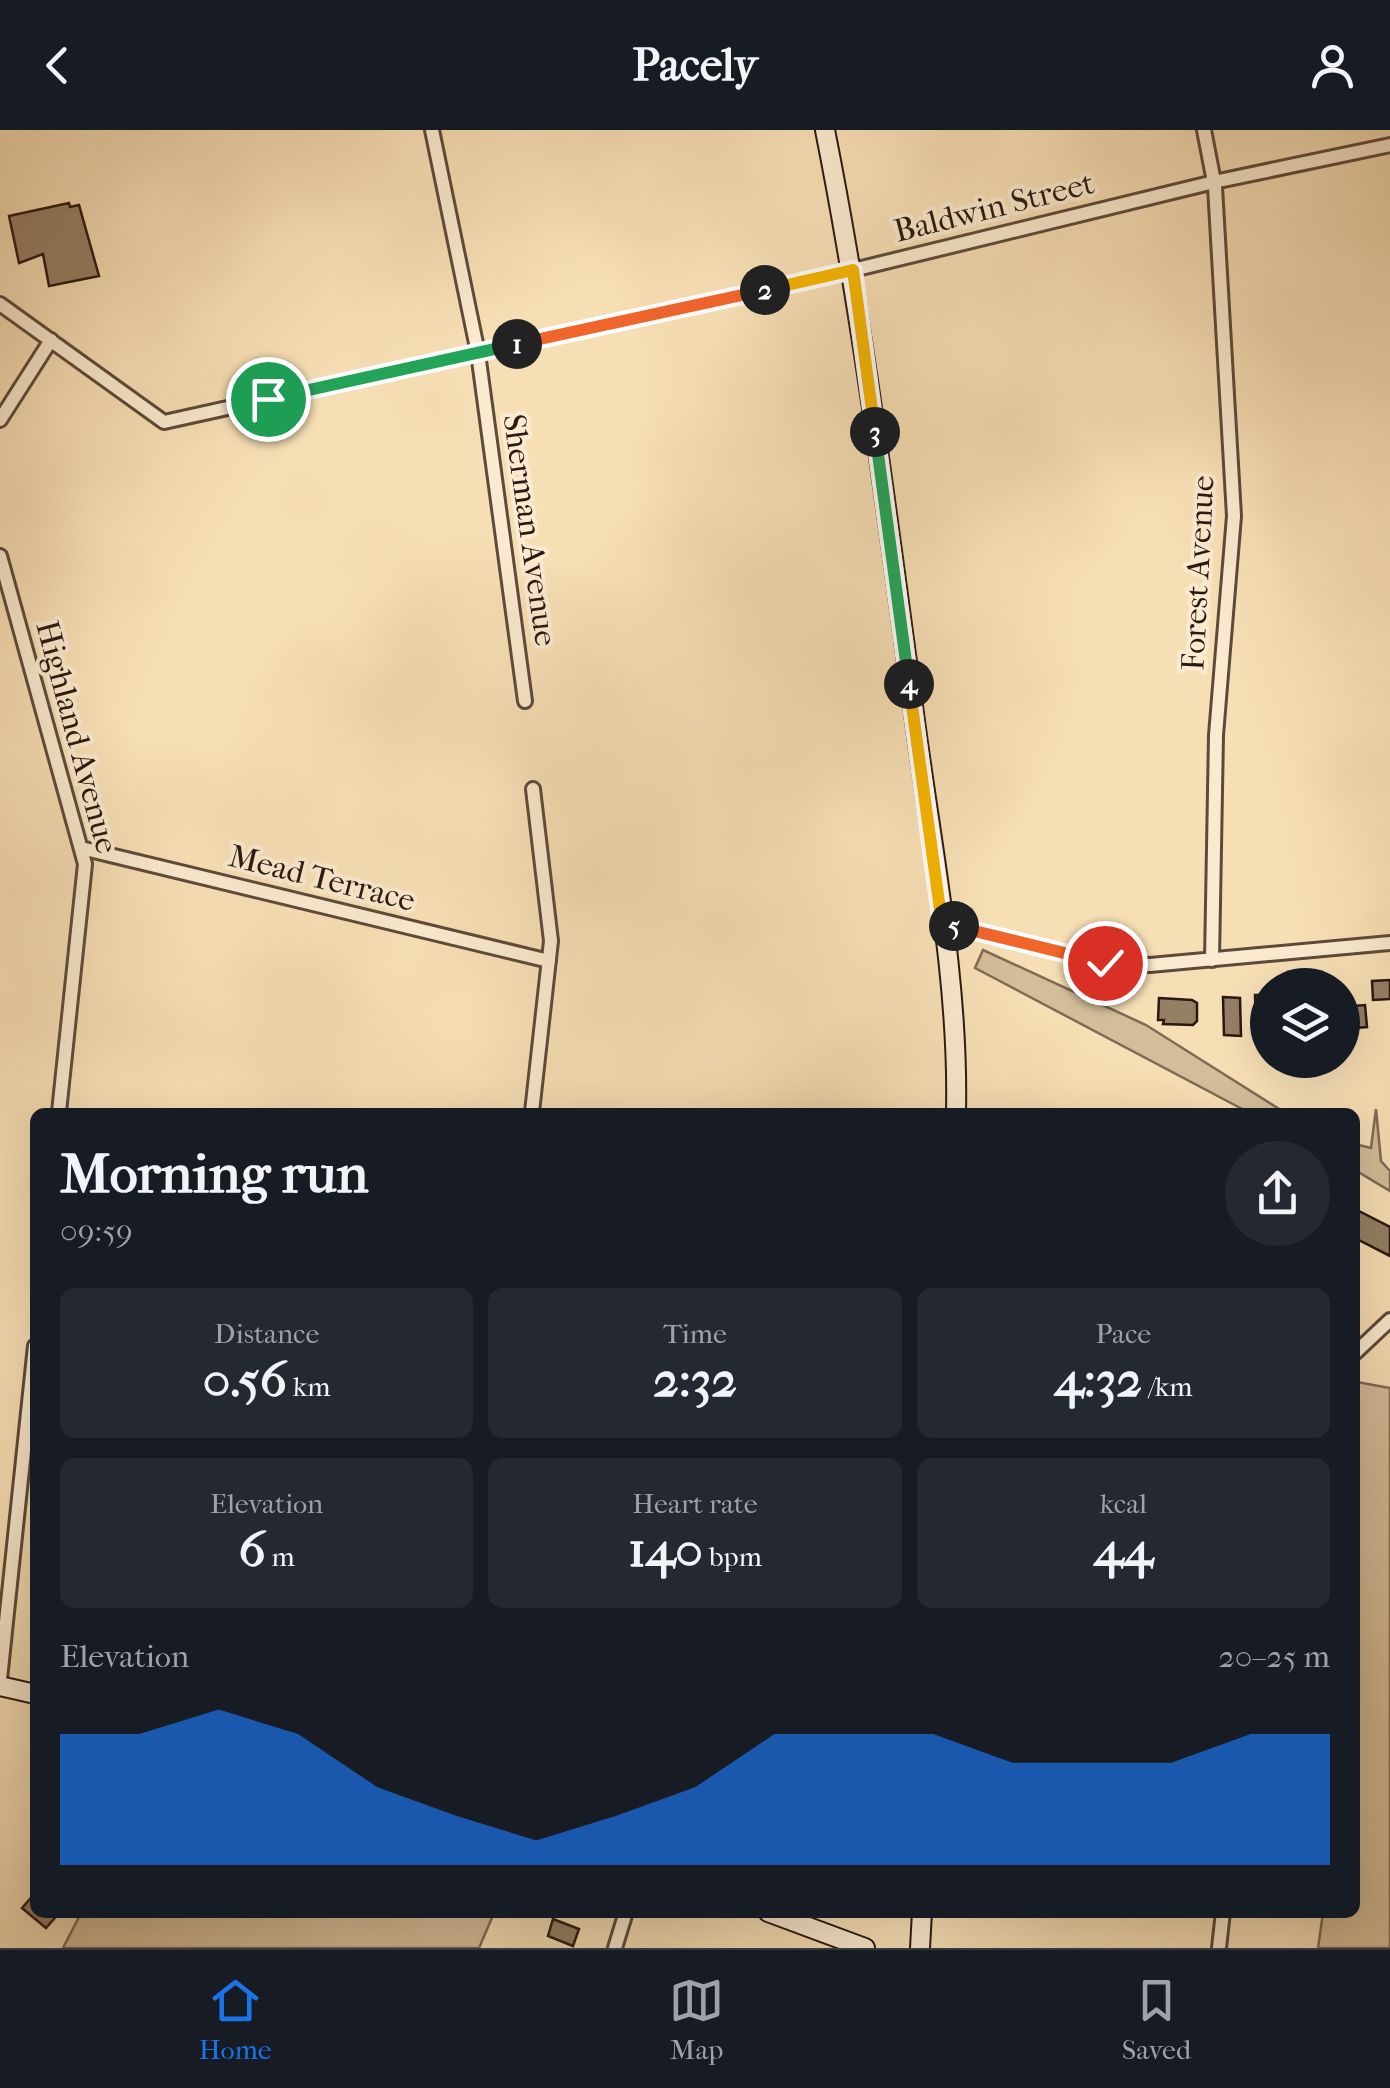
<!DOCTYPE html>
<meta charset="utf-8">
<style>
body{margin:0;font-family:"IM FELL French Canon",serif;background:#242831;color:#f1f3f6;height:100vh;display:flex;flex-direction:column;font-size:38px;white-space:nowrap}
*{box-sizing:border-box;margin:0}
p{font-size:32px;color:#9ea1a6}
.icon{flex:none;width:55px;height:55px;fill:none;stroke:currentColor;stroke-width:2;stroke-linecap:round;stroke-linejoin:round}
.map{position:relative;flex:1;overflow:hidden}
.side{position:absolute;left:30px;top:978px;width:1330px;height:810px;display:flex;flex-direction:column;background:#171b24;border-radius:15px;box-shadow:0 10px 40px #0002}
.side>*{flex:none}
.controls{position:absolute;left:1250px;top:838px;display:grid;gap:20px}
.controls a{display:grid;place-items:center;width:110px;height:110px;border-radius:50%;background:#171b24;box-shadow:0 10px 40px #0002;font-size:50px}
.pin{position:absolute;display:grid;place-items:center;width:85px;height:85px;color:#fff;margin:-42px;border:5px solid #fff;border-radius:50%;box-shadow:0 2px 10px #0007}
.km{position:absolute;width:50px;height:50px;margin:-25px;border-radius:50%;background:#222;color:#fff;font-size:28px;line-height:50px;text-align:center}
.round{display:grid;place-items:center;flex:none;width:105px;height:105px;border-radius:52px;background:#242831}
.head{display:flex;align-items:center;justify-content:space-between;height:170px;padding:0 30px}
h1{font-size:55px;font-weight:700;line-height:75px}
.stats{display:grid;grid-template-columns:repeat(3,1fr);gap:15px;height:170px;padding:10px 30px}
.stats div{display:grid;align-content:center;border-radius:15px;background:#242831;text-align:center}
.stats b{font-size:50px;font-weight:700}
.stats small{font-size:28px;font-weight:400}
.stats p{font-size:28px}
.chart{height:280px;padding:20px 30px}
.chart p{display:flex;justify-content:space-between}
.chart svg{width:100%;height:180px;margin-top:10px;fill:#1a73e8;opacity:.7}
header{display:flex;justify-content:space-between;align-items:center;height:130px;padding:0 30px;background:#171b24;font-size:45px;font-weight:700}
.dock{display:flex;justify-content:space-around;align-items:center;height:140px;border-top:2px solid #363941;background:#171b24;font-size:28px;color:#9ea1a6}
.dock a{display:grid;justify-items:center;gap:5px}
.dock .selected{color:#1a73e8}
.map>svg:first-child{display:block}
.green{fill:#d4bd99;stroke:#806b55;stroke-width:2.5}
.building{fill:#958066;stroke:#2b1911;stroke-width:2.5}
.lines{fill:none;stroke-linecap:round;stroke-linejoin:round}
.street-casing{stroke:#5e4a3a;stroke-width:18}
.secondary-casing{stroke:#2b1911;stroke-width:22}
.street{stroke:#faeacf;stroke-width:12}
.secondary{stroke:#faeacf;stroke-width:18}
.split-1-casing{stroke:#fff;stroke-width:20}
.split-2-casing{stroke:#fff;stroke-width:20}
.split-3-casing{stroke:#fff;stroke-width:20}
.split-4-casing{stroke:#fff;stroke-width:20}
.split-5-casing{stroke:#fff;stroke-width:20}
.split-6-casing{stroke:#fff;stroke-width:20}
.split-1{stroke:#22a559;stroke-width:12}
.split-2{stroke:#f0652b;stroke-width:12}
.split-3{stroke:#f5b400;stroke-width:12}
.split-4{stroke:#22a559;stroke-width:12}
.split-5{stroke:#f5b400;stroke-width:12}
.split-6{stroke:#f0652b;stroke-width:12}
.labels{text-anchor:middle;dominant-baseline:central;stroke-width:8;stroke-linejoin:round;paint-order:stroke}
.street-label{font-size:32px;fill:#2b1911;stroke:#faeacf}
</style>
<header><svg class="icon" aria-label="back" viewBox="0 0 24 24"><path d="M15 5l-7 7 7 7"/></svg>Pacely<svg class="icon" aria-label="person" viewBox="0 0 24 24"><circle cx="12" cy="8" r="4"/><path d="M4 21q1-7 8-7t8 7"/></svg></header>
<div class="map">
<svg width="1390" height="1818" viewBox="0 0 1390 1818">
<rect width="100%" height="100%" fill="#f7dfb5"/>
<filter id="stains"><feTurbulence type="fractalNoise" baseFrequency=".002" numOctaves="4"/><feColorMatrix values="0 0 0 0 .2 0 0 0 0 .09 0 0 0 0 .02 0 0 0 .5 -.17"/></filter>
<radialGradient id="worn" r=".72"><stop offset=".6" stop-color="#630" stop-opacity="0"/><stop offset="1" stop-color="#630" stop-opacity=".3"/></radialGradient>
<!-- green -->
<path class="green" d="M983 820 1146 895 1284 982H1248L975 838Z
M1376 979 1381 1031 1390 1041V1061L1355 1040V1014L1371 1018Z
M1357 1252 1390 1258V1818H1318L1323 1783 1355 1782Z
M81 1783V1782L494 1783 479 1818H63Z"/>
<!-- building -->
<path class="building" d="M69 73 70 77 79 75 99 146 49 156 43 124 19 133 9 86Z
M1390 850V869L1373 870 1372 851Z
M1255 865H1268V891L1256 892Z
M1223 867 1240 868 1241 906 1224 905Z
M1159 868 1192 870 1197 873V891L1193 895 1163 894 1164 890H1158Z
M1365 875 1367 897 1343 899 1342 877Z
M1357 1080 1390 1097V1126L1355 1108Z
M35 1763V1782H60L46 1798 22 1778Z
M553 1789 579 1799 573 1816 548 1806Z"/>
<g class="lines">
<!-- street casing -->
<g class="street-casing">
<path id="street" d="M432 0 478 223 525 571
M1204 0 1215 57 1234 386 1216 605 1212 830
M0 174 164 292 853 140 1214 52 1390 15
M0 290 51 210
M0 426 85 734 59 982
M81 718 549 831
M942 794 1105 833 1150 835 1390 813
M532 982 551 811 533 659
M1355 1223 1390 1190
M0 1549 35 1216
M615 1818 626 1782
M1219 1818 1223 1782"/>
</g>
<!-- secondary casing -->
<g class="secondary-casing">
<path id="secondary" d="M825 0C864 196 888 394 915 591 932 720 959 852 956 982
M0 1556 35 1564
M768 1782 865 1818
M920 1818 922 1782"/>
</g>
<!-- street -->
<use href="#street" class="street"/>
<!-- secondary -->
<use href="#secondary" class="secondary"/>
</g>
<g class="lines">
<!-- split-1 casing -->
<g class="split-1-casing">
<path id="split-1" d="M268 269 517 214"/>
</g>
<!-- split-2 casing -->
<g class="split-2-casing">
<path id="split-2" d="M517 214 765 160"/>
</g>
<!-- split-3 casing -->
<g class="split-3-casing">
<path id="split-3" d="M765 160 853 140 875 302"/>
</g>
<!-- split-4 casing -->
<g class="split-4-casing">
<path id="split-4" d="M875 302 909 554"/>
</g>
<!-- split-5 casing -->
<g class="split-5-casing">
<path id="split-5" d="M909 554 942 794 954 796"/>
</g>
<!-- split-6 casing -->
<g class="split-6-casing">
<path id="split-6" d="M954 796 1105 833"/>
</g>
<!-- split-1 -->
<use href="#split-1" class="split-1"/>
<!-- split-2 -->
<use href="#split-2" class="split-2"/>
<!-- split-3 -->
<use href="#split-3" class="split-3"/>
<!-- split-4 -->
<use href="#split-4" class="split-4"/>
<!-- split-5 -->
<use href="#split-5" class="split-5"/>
<!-- split-6 -->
<use href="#split-6" class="split-6"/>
</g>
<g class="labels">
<!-- street labels -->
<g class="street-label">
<text transform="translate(994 77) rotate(-14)">Baldwin Street</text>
<text transform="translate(530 400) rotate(82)">Sherman Avenue</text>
<text transform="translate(1198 443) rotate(-87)">Forest Avenue</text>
<text transform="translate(77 607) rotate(75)">Highland Avenue</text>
<text transform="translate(322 748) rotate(14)">Mead Terrace</text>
</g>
</g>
<rect width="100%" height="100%" filter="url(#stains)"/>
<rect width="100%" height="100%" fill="url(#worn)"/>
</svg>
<div class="controls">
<a><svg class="icon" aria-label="layers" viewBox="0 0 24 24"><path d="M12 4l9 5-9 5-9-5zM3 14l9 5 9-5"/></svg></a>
</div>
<div class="pin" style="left:268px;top:269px;background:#1e9e55"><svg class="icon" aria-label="arrive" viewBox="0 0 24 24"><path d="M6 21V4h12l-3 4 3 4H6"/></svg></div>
<div class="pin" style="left:1105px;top:833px;background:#d93025"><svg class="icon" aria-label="check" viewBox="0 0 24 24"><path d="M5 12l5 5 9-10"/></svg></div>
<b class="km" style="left:517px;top:214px">1</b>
<b class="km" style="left:765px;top:160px">2</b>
<b class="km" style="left:875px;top:302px">3</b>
<b class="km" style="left:909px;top:554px">4</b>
<b class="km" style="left:954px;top:796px">5</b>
<section class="side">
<div class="head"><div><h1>Morning run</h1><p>09:59</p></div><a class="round"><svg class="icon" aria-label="share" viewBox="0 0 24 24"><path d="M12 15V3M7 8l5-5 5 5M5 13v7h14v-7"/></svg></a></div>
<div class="stats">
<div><p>Distance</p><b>0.56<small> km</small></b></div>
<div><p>Time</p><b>2:32</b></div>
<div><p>Pace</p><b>4:32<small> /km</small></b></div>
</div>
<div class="stats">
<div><p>Elevation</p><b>6<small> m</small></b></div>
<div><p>Heart rate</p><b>140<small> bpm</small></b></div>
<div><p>kcal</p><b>44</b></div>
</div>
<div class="chart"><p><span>Elevation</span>20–25 m</p>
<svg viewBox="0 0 160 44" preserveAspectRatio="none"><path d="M0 44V12L10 12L20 6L30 12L40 25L50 32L60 38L70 32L80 25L90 12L100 12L110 12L120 19L130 19L140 19L150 12L160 12V44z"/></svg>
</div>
</section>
</div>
<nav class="dock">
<a class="selected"><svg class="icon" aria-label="home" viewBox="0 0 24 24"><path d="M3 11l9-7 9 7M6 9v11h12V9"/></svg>Home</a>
<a><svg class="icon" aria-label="map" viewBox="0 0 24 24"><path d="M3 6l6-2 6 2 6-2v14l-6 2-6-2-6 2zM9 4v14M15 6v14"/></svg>Map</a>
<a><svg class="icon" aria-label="saved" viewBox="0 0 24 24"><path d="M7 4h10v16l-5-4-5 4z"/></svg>Saved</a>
</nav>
